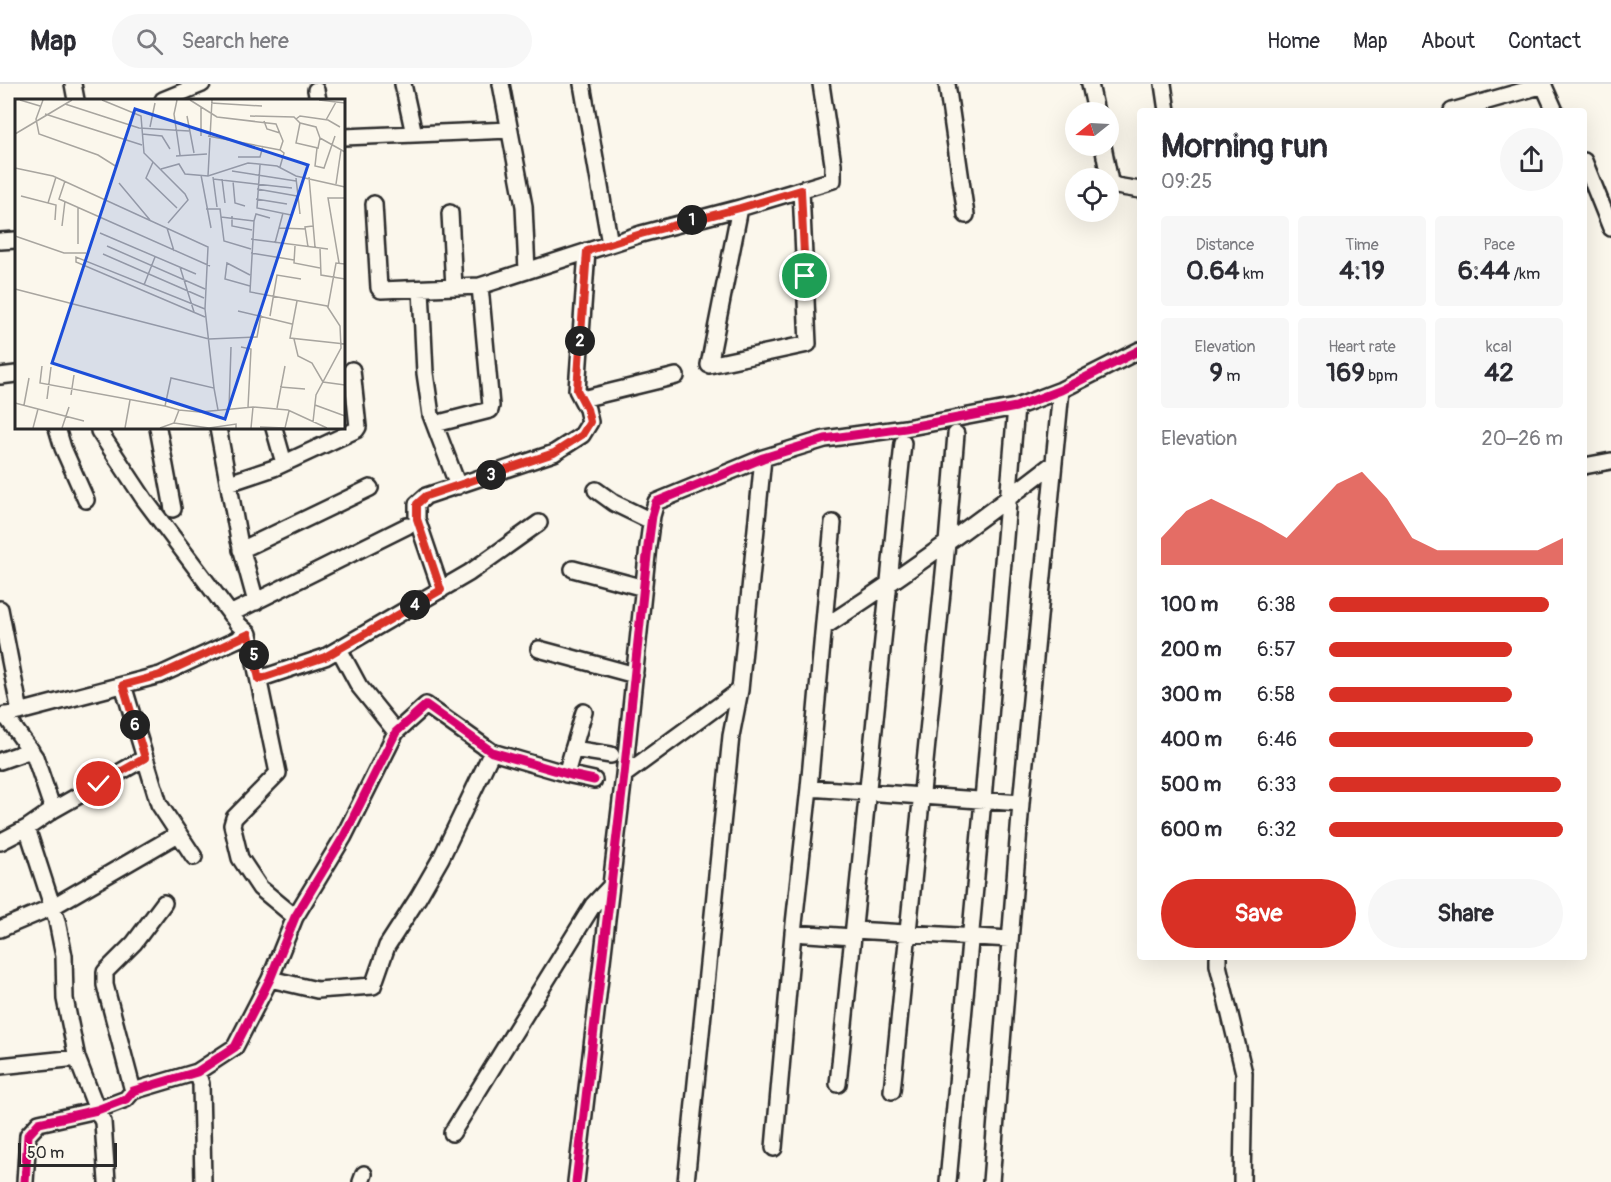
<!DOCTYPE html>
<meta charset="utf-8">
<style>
body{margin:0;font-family:Pangolin,sans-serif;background:#f7f7f7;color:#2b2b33;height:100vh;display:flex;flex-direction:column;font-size:22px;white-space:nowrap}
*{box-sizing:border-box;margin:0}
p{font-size:20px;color:#7c7c81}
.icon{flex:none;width:33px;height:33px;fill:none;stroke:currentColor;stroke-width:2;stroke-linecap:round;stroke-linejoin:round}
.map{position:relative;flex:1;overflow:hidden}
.details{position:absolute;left:1137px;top:24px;width:450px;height:852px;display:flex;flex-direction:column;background:#fff;border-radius:6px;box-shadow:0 6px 24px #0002}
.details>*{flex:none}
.needle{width:39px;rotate:252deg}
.tools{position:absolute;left:1065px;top:18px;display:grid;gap:12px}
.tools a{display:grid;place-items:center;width:54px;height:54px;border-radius:50%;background:#fff;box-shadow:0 6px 24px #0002;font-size:30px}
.scale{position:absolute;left:18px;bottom:15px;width:99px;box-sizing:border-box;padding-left:6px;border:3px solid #2b2b2b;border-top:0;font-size:16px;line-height:21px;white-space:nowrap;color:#2b2b2b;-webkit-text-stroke:4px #fbf7ec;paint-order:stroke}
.pin{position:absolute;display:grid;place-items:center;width:51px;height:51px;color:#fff;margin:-26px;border:3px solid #fff;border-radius:50%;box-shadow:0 2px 6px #0007}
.km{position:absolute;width:30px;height:30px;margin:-15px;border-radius:50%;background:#222;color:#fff;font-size:16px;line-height:30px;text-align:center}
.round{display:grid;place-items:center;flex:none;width:63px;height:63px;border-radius:32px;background:#f7f7f7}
.head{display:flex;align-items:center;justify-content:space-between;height:102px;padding:0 24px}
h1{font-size:33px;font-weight:800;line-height:45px}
.figures{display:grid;grid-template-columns:repeat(3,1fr);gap:9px;height:102px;padding:6px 24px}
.figures div{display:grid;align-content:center;border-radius:6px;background:#f7f7f7;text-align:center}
.figures b{font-size:26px;font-weight:800}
.figures small{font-size:16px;font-weight:400}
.figures p{font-size:16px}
.chart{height:168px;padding:12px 24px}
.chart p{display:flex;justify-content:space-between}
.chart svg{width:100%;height:108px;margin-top:6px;fill:#d93025;opacity:.7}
.cta{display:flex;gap:12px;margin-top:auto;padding:12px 24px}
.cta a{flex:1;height:69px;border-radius:36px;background:#d93025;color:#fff;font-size:24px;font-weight:800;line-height:69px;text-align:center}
.cta a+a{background:#f7f7f7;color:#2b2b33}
ul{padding:0 24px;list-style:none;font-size:20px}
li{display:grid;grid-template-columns:96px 72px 1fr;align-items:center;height:45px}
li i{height:15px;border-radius:8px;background:#d93025}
header{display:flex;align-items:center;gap:36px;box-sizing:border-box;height:84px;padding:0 30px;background:#fff;border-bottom:2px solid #e1e1e2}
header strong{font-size:28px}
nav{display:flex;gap:33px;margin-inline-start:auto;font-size:21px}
.search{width:420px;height:54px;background:#f7f7f7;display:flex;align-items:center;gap:15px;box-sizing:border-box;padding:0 21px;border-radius:33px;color:#7c7c81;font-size:22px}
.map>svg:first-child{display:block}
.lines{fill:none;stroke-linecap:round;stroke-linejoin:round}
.minor-casing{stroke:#2b2b2b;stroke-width:20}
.minor{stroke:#fbf7ec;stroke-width:15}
.cycleway-casing{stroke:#fbf7ec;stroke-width:13}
.cycleway{stroke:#d6006c;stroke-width:9}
.route-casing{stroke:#fff;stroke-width:12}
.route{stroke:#d93025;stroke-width:8}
.inset-road{fill:none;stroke:#a8a59f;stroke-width:1.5}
.view{fill:#1d4ed8;fill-opacity:0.15;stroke:#1d4ed8;stroke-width:3}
.inset-edge{fill:none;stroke:#2b2b2b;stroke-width:3}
</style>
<header>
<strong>Map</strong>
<div class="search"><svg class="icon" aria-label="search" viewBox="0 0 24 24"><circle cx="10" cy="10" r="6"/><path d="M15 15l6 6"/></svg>Search here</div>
<nav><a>Home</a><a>Map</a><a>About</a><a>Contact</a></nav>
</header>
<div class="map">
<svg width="1611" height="1098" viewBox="0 0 1611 1098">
<rect width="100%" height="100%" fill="#fbf7ec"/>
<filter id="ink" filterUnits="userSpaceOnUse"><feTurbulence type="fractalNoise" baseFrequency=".0167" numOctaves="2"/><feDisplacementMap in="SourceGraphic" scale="12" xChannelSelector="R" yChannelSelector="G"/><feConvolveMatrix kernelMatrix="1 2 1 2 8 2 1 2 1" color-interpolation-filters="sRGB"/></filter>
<g filter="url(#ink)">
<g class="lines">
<!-- minor casing -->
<g class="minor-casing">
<path id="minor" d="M73 0 76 16
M403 0 414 50
M501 0 524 122 527 187
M582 0 610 160
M947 0 966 131
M1090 0 1096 28
M1163 0 1167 27
M1543 0 1555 27
M316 6 318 16
M163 16 202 0
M1452 27 1544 1
M344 53 510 46
M1103 62 1110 98 1116 102 1140 106
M1584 77 1611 144
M374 120 379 204 381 206 480 202 641 150 740 124 833 96V80L821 0
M740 124 709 281 808 260 801 106
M450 129 454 203
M0 157 16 156
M421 205 425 289 431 331 458 402
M0 292 16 290
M582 315 676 292
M435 340 490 326 491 322 480 202
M57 344 63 364 86 416
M99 344V347L144 415 238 540 249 550 278 689 234 734 232 741 240 774 260 804 295 833
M158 344 173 425
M218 344 239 456 256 518
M274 344 284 379
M1584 382 1611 377
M229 399 274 384 356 346 358 343 352 286
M596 406 614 419 651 437
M241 466 370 404
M573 485 644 504
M441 506 417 435V420L426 412 554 369 582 351 590 338 587 325 577 306 587 167
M0 525 20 628
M230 530 407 442
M824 543C903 492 979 437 1054 379
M339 565 359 602 396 648
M539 565 635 591
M259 595 325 573 469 489 539 439
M123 601 159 720 194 773
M5 631 35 673 53 726
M0 633 160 591 249 550
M573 665 611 671
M0 677 31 666
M566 690 584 628
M624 691 740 606
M809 704 1021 719
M27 744 57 837 64 872 65 915 77 974 97 1026 103 1038 107 1098
M0 758 27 744 53 726 145 674
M0 845 52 823 178 750
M854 846 1010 855
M793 849 853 853
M1218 873V881L1244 989 1242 1098
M270 895 317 906 373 902 387 862 418 814 441 774 492 668
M0 982 77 974
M197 988 201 1000 203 1098
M838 1000 903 359
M133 1007 105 901V888L134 859 164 819
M892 1007 947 459 956 350
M452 1049 593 821 611 802
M774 1064 793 849 809 704 833 439
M25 1098 28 1051 39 1039 97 1026 126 1015 133 1007 197 988 235 963 270 895 295 833 344 752 396 648 426 621 492 668 571 691 594 696
M361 1098 364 1090
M576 1098 624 691 648 462 652 432 656 418 763 374 825 355 905 344 1016 323 1061 306 1140 266
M686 1098 731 652 740 606 763 374
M948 1098 983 716 1016 323
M991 1098 1021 719 1061 306"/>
</g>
<!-- minor -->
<use href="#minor" class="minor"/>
<!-- cycleway casing -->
<g class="cycleway-casing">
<path id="cycleway" d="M25 1098 28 1051 39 1039 97 1026 126 1015 133 1007 197 988 235 963 270 895 295 833 344 752 396 648 426 621 492 668 571 691 594 696
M576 1098 624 691 648 462 652 432 656 418 763 374 825 355 905 344 1016 323 1061 306 1140 266"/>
</g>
<!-- cycleway -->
<use href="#cycleway" class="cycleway"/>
</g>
</g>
<g class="lines" filter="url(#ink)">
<!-- route casing -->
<g class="route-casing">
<path id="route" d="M99 700 145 674 123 601 160 591 249 550 259 595 325 573 441 506 417 435V420L426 412 554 369 582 351 590 338 587 325 577 306 587 167 641 150 740 124 801 106 805 192"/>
</g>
<!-- route -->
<use href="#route" class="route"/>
</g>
<!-- overview -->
<g transform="translate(15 15)">
<rect width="330" height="330" fill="#fbf7ec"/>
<path class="inset-road" d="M5 1 25 7M28 1 21 20 24 35 83 56 102 68M87 1 126 17 129 54 170 95 173 101 153 124M162 1 159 15 165 56M175 1 202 18 261 25 268 42 265 51M304 1 330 4M196 4 247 7M50 5 124 29 174 32M186 8V37M30 15 127 46M172 17 179 54M235 17 279 18 285 24M281 20 285 17 313 21 325 28M311 21 321 3M249 22 252 30 265 34M135 28 140 4M0 35 57 1M127 35 147 37 155 50M193 37 265 51 269 54 265 68M305 39 301 28 285 24 281 44 303 49 305 39 330 53M302 49 300 67 309 69 320 37M161 57 192 55M223 58H245L248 47M138 63 131 79 162 109M245 66 242 109 276 116M0 69 38 77 193 148 190 210 199 289M146 70 164 65 170 75 193 77 233 64 262 67 281 77 330 88M217 72 281 82M186 76 196 129M193 77 197 1M198 78 202 108M294 78 300 148M281 79 285 115M198 80 277 89M207 80 210 104M50 82 44 100 195 167M218 82 220 104 230 107M104 84 135 121M321 85 326 51M242 90 282 97M6 97 41 106 40 121M241 100 272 105M33 104 41 78M63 108V145M191 110H205L209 142 236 150M217 117V127L237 131M206 118 239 122M255 119 241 115 239 122 235 193 312 207 325 227 326 249 301 296 298 323M47 127 50 102M152 129 159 152M264 129 291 130M85 134 181 175M0 137 49 154H71M236 140 313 150M260 144 268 114M92 147 190 190M280 147 279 164 305 169M293 148 290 128 298 127M305 149 306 176 330 180M236 154 279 161M88 155 189 199M324 164 313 99H330M165 168 179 213M129 186 140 158M235 187 210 180 212 164 235 176M0 190 194 240 242 238 246 216M282 202 275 239 330 245M313 208 321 164 330 165M190 210 61 158V163L190 218M223 212 277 225M255 217 262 176 286 180M279 240 283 257 297 264 308 283 330 286M226 248 236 250 233 308M27 267 25 284 150 307M265 288 290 290M56 296 59 276M32 300 36 268M0 304 69 322M9 306 14 279M300 306 330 317M262 309 270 267M214 310 216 248M164 311 150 307 156 279 199 289 203 311M159 324 194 329 221 325V329M245 328 270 329 274 312M18 329 23 310M47 329 54 308M110 329 115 301M145 329 159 324 164 311 185 313 238 308 273 311 312 329M236 329 238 308"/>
<path class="view" d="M120 10 293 66 210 320 37 264Z"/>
<rect width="330" height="330" class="inset-edge"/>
</g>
</svg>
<div class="tools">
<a><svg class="needle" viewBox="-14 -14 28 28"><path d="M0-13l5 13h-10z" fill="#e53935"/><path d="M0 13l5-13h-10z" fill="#7c7c81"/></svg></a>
<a><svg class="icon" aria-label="locate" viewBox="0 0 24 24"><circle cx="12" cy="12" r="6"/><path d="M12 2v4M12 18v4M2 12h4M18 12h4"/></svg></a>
</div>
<div class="scale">50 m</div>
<div class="pin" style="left:805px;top:192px;background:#1e9e55"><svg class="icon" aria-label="arrive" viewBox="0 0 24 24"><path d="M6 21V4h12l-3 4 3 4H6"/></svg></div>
<div class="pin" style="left:99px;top:700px;background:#d93025"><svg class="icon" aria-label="check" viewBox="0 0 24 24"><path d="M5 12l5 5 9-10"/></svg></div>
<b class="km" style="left:692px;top:136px">1</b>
<b class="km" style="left:580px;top:257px">2</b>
<b class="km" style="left:491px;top:391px">3</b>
<b class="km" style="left:415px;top:521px">4</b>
<b class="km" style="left:254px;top:571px">5</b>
<b class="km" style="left:135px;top:641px">6</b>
<section class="details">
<div class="head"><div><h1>Morning run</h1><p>09:25</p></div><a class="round"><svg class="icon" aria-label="share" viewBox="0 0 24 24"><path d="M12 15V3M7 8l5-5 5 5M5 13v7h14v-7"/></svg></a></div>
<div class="figures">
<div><p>Distance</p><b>0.64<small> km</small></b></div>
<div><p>Time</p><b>4:19</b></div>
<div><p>Pace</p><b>6:44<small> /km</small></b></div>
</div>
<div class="figures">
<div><p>Elevation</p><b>9<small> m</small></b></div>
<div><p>Heart rate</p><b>169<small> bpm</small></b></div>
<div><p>kcal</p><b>42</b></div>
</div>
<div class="chart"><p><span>Elevation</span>20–26 m</p>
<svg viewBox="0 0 160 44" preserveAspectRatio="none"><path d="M0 44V33L10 22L20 17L30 22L40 27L50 33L60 22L70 11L80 6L90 17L100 33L110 38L120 38L130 38L140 38L150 38L160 33V44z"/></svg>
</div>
<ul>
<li><b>100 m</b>6:38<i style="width:94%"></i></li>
<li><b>200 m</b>6:57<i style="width:78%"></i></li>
<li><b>300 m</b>6:58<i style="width:78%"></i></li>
<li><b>400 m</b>6:46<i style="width:87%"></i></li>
<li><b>500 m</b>6:33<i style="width:99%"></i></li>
<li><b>600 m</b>6:32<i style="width:100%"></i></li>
</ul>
<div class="cta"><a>Save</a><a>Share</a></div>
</section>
</div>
